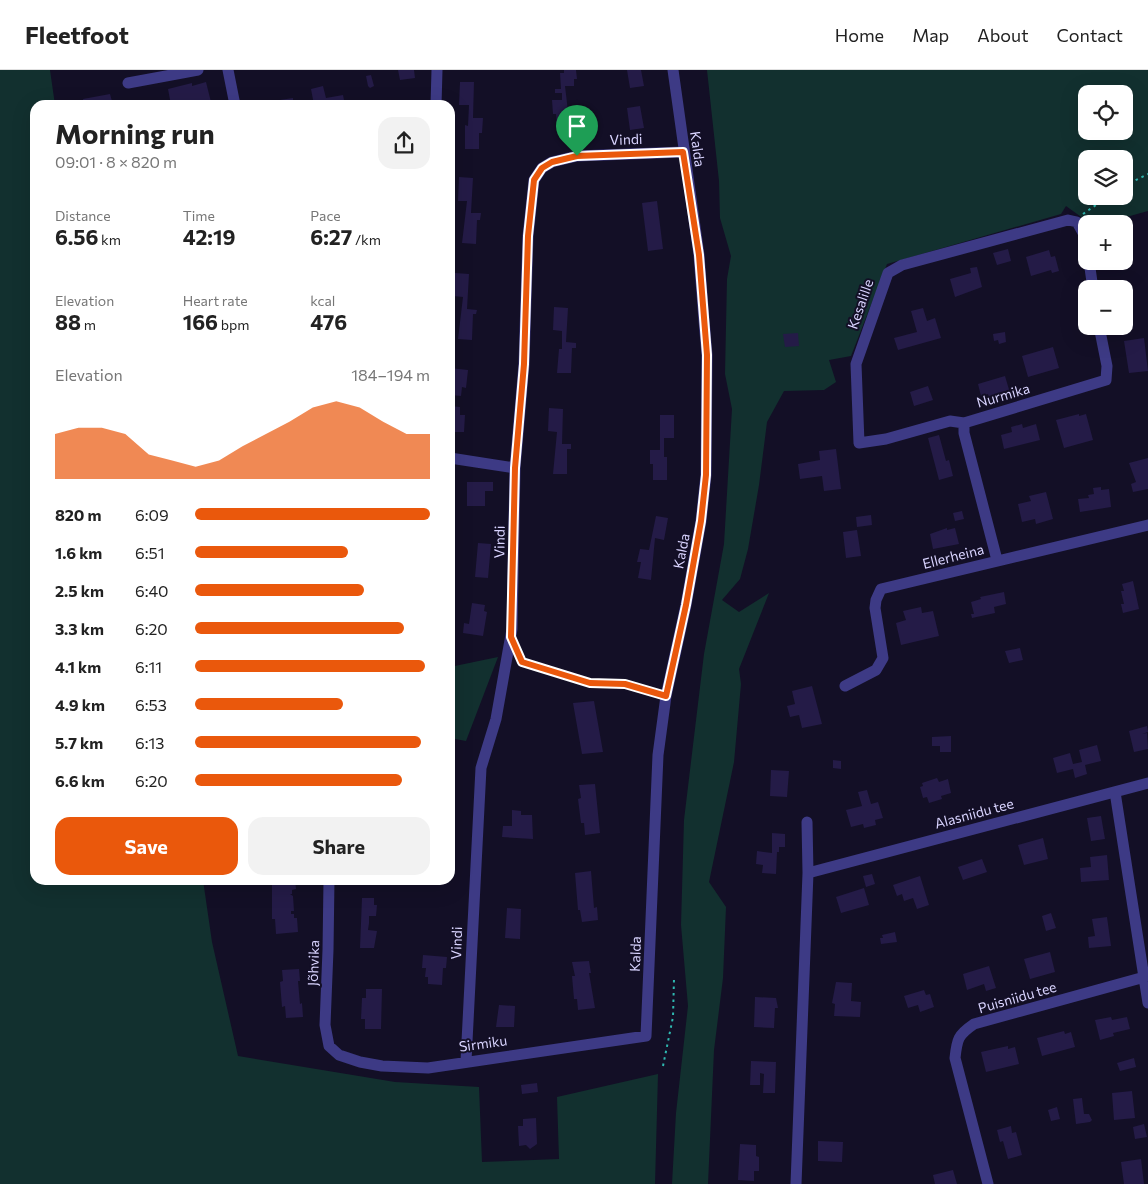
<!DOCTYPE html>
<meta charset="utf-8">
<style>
body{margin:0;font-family:Commissioner,sans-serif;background:#f2f2f2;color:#222;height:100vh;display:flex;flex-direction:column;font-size:19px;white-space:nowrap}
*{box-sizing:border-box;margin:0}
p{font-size:16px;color:#767676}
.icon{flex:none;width:28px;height:28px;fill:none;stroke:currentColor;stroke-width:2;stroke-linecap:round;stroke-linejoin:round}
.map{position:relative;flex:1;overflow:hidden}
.sheet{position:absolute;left:30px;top:30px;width:425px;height:785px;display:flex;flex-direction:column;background:#fff;border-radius:15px;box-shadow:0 5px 20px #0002}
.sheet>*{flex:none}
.buttons{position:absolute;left:1078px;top:15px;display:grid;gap:10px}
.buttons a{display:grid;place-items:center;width:55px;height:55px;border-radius:10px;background:#fff;box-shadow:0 5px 20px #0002;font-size:25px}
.pin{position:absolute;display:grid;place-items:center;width:42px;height:42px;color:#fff;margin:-51px -21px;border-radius:50% 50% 50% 0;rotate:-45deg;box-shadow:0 0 5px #0007}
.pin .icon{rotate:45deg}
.round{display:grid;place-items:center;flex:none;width:52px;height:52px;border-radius:15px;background:#f2f2f2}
.summary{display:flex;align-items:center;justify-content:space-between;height:85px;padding:0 25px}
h1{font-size:28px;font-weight:700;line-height:38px}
.metrics{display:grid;grid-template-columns:repeat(3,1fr);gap:8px;height:85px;padding:5px 25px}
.metrics div{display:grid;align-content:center}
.metrics b{font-size:21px;font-weight:700}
.metrics small{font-size:14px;font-weight:400}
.metrics p{font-size:14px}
.chart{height:140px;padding:10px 25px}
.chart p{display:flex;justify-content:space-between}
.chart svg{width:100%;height:90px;margin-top:5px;fill:#ea580c;opacity:.7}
.primary-button{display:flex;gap:10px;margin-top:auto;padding:10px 25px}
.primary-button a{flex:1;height:58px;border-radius:15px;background:#ea580c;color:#fff;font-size:20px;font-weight:700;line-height:58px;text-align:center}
.primary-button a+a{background:#f2f2f2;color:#222}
ul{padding:0 25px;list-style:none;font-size:16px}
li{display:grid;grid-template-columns:80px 60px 1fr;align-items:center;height:38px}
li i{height:12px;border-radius:6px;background:#ea580c}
header{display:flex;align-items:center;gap:30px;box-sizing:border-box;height:70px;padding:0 25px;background:#fff;border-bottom:1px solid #e0e0e0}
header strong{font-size:24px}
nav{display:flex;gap:28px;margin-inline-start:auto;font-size:18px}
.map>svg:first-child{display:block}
.green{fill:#12302f;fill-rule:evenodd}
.building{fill:#241b47}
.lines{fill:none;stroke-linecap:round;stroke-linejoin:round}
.path{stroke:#2fb8b0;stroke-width:2;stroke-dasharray:2.5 4;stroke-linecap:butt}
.minor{stroke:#3d3a85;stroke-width:11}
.route-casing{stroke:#fff;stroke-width:10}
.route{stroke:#ea580c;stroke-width:6}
.labels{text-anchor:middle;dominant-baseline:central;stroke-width:4;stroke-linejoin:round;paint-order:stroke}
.street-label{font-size:14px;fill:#d9d4ff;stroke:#130f26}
</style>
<header>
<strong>Fleetfoot</strong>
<nav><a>Home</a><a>Map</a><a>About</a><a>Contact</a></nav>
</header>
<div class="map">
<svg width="1148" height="1114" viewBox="0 0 1148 1114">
<rect width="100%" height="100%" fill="#130f26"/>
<!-- green -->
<path class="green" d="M0 0H50L55 35H35V810H203L212 872 238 986 395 1012 479 1017 482 1092 559 1089 557 1027 658 1004 655 1114H0Z
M707 0H1148V141L1101 154H1091L1066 136 1061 144 887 194 851 286 829 290 836 312 824 320 784 321 767 352 759 415 748 479 740 509 722 530 739 542 769 523 739 599 741 614 734 692 709 812 726 837 723 908 714 980 708 1114H672L676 1043 688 936 681 855 684 750 704 584 724 474 732 339 725 304 727 209 731 186 720 148 719 111ZM1086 24H1124V61H1086ZM1086 89H1124V126H1086Z
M498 587 466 671 450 668V597Z"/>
<!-- building -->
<path class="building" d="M398 0H414L415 8 400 10Z
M564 0H576L577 9H574V16H565L570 58 557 59 556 44H553L552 30H562V23H555V19H561L560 3H564Z
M627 0H641L644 16 630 18Z
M371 5 374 16 370 18 368 16 366 6Z
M206 12 211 32 199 35H171L168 19 192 13V16Z
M460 12H474L473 48H483L482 63H479V79H465V55L468 56 469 35H459Z
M323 16 326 28 343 25 345 35H314L311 19Z
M110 24 113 35H84L83 29Z
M293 28V31L299 30 300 35H267V32Z
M640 36 644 58 630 60 627 38Z
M459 107 473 108 471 143H481L480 150H477L476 174 462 173 467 131H458Z
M657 131 663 179 648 181 642 133Z
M1008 179 1011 191 997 195 993 183Z
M1049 180 1051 187 1055 186 1059 201 1052 203 1051 200 1031 206 1026 187Z
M977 197 982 217 955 227 950 209 971 203 970 198Z
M455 203 469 204 467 239 477 240 476 244H473L472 270 458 269 463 227 453 226Z
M554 237 568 238 566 272 576 273V278H572L571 303H557L559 279H562V261L553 260Z
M923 238 927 251 935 248 941 268 898 280 894 268 917 262 911 241Z
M1005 262 1006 272 999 274 998 270 994 271 993 264Z
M798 263 799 276 785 277 783 264Z
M1144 268 1148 301 1129 303 1124 271Z
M1053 277 1059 298 1028 307 1022 286Z
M450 298 468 300 466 318 462 317 461 326 450 325Z
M1005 306 1010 323 989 329 988 324 981 326 978 314Z
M928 316 933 330 914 336 910 322Z
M450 336 460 337V345H465L464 362H450Z
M549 338 563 339 562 374H571V379H567V404H553L557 362 548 361Z
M1079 344V346L1086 344 1093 370 1064 378 1056 350Z
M660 345H674V368H664V387H667V410H653V394H650V380H660Z
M1022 354 1023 358 1036 354 1040 370 1004 379 1001 365 1012 362 1011 357Z
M939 365 946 391 949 390 953 406 939 410 928 368Z
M836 379 841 419 824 421 822 406 800 409 798 394 820 390 819 381Z
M1148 388V419L1133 422 1131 414 1136 412 1129 393Z
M467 412H493V421H485V436H467Z
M1101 417V420L1109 419 1111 437 1080 442 1078 429 1089 428 1088 425 1094 424 1093 418Z
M1046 422 1053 449 1036 454 1035 449 1022 452 1018 434 1031 431 1029 426Z
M962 441 964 449 955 451 953 443Z
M871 445 872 455 857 457 856 447Z
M656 446 668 448 664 470 655 468 651 510 638 508 641 492H637L640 479 649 480Z
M947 458V460L955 458 959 474 933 479 930 464Z
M857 460 861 486 846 488 843 462Z
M478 473 491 474 488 508 475 507Z
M1133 511 1139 539 1123 543 1121 534H1124L1121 521H1124L1122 514Z
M1004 522 1006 534 994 537 995 543 972 548 971 544H974L971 532 981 529 980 527Z
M472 533 485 535 484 541 487 542 483 566 463 563 464 553 469 554Z
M921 537 922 543 933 541 939 566 901 575 896 553 906 550 903 541Z
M1020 578 1023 590 1009 593 1005 581Z
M812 616 822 654 802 658 799 645 790 647 787 636 795 634 792 621Z
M594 631 603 682 582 684 573 633Z
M1147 656 1148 662 1142 664 1147 663 1148 679 1134 682 1129 661Z
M951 666V682H940V676H932V667Z
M1097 675 1101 691 1085 695 1087 704 1075 708 1073 699 1057 703 1053 688 1070 683 1073 694 1082 692 1079 680Z
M833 690 841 691V699L833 698Z
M771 700 789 701 787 727 770 726Z
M937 708 939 712 948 709 951 723 941 726 942 729 929 733 927 727 923 728 920 717 923 716 922 713Z
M595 714 600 763 585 765 584 753H581L578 729 581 728 579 715Z
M867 720 871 734 878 732 883 748 875 750 876 755 864 758 863 754 851 757 846 740 862 736 858 722Z
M512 740 521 741V745H532L533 769 502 767 503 756H512Z
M1101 746 1105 769 1091 771 1087 748Z
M772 763 785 764V777H779V782H777L776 804 762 803 763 795 756 794 757 781 772 783Z
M1043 768 1048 789 1024 795 1018 775Z
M1107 785 1109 810 1081 812 1080 798 1091 797 1090 787Z
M982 789 987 802 963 810 958 797Z
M591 801 594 838 597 837 598 850 582 852 580 840H578L575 803Z
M872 804 875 814 866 817 863 806Z
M920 806 929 835 917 839 913 828 904 831 902 824 897 826 893 815Z
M272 810H295L296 819 292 820V824H290L293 826 294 841H291V844H294V848H297L298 862 276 864 275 849H272Z
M864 818 869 835 841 843 836 827Z
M362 828H374V835H377L376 846H369V853L368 860 377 861 374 878H360Z
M507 838 521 839 520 869 505 868Z
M1051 843 1056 858 1046 861 1042 846Z
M1107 847 1111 876 1089 878 1088 867 1095 866 1092 849Z
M895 862 897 872 881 874 880 868H883L882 865Z
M1050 882 1055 902 1030 909 1024 889Z
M423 885 447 887 446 898H443L442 915 428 914V907H425L426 898H422Z
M589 891 591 903H589L595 938 578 940 577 929H574L572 906H575L572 892Z
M989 896 996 918 986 921 984 914 967 920 963 904Z
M299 899 300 911H298L300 934 302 933 303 947 286 948 285 936 282 937 280 912 283 911 282 900Z
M836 912 852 913 851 931 861 932 860 947 834 946 835 934 832 933Z
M366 919H382L381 959H365V949H361L362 928H366Z
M924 920 926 925 930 924 934 937 920 942 918 935 908 938 904 926Z
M755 927 776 928 778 938H775L774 958 754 957Z
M499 935 515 936 514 957H496Z
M1111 947 1112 950 1127 947 1130 959 1113 963 1114 966 1100 970 1095 950Z
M1064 961 1065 964 1071 962 1075 977 1042 986 1037 968Z
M1008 976V979L1015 977 1019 994 986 1002 981 982Z
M1134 988 1136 997 1120 1001 1117 993Z
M751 991 776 992 775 1023H763L764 1004 760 1003V1015H750Z
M537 1013 538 1022 522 1024 521 1015Z
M1132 1021 1135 1048 1114 1050 1112 1023Z
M1082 1028 1084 1044H1089L1092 1050 1090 1052 1076 1054 1073 1029Z
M1057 1037 1060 1049 1051 1051 1048 1040Z
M536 1048 537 1074 530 1079 526 1075 519 1076 518 1056H523V1049Z
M1144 1054 1147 1067 1135 1069 1133 1057Z
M1011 1056 1012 1063 1016 1062 1022 1085 1008 1089 1003 1071 1000 1072 997 1060Z
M818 1071 843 1072 842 1092 818 1091Z
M740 1074 756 1075V1086L759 1087V1101H754V1111L738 1110Z
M1141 1089 1144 1114H1124L1121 1092Z
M953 1100 957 1114H935L933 1105Z"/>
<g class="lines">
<!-- path -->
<path class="path" d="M1124 116 1148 104
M1083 144 1109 126
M519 585 522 592 590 613 625 614 656 624
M663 996 673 947 674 909"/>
<!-- minor -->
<path class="minor" d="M228 0 235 35
M128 13 198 0
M436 35 437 0
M1089 191 1093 219
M964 353 950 351 886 369 859 373 856 294 888 203 902 195 1068 150 1077 152 1086 168
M450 388 515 398
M997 490 964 363V353L1106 310 1107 296 1099 256
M845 616 876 600 883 588 875 538 876 530 881 519 1148 455
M1115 722 1148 933
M808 803 1148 713
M329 810 328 880 325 955 329 976 339 985 360 992 382 996 428 998 646 966 658 685 666 626 686 535 701 451 706 405 707 285 704 250 699 185 673 0
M466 991 481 698 496 649 512 559 515 398 524 294 528 166 534 110 542 98 552 92 577 86 683 82
M796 1114 808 803 807 752
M988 1114 955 988C957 969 958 965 974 954L1148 906"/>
</g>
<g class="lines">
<!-- route casing -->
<g class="route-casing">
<path id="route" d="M683 82 699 185 707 285 706 405 701 451 686 535 666 626 625 614 590 613 522 592 511 567 515 398 524 294 528 166 534 110 542 98 552 92 577 86Z"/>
</g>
<!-- route -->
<use href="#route" class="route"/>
</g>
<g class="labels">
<!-- street labels -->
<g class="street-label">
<text transform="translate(626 69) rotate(-2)">Vindi</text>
<text transform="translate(698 79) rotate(82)">Kalda</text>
<text transform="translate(860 234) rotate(-71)">Kesalille</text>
<text transform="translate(1003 325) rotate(-16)">Nurmika</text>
<text transform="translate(499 472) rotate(-89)">Vindi</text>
<text transform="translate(681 481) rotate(-79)">Kalda</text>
<text transform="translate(953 486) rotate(-14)">Ellerheina</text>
<text transform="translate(974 743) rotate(-15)">Alasniidu tee</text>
<text transform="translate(456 873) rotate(-88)">Vindi</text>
<text transform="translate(635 884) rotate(-88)">Kalda</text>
<text transform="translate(313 893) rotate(-88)">Jõhvika</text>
<text transform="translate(1017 927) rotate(-16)">Puisniidu tee</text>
<text transform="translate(483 973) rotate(-8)">Sirmiku</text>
</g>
</g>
</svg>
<div class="buttons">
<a><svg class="icon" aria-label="locate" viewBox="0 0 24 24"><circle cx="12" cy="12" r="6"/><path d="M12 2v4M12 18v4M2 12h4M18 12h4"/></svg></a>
<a><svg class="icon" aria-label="layers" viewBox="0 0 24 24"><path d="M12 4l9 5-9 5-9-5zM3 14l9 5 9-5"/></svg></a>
<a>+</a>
<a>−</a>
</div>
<div class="pin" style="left:577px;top:86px;background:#1e9e55"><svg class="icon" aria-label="arrive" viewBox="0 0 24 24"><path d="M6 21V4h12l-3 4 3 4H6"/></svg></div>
<section class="sheet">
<div class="summary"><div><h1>Morning run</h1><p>09:01 · 8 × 820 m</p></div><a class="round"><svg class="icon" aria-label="share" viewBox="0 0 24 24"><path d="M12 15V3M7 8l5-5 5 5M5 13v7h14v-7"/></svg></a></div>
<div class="metrics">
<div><p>Distance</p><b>6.56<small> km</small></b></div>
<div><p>Time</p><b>42:19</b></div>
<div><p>Pace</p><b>6:27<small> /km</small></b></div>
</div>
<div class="metrics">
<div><p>Elevation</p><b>88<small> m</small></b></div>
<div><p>Heart rate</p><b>166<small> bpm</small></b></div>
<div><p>kcal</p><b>476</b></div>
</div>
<div class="chart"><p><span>Elevation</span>184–194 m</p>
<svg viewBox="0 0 160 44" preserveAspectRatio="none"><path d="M0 44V22L10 19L20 19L30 22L40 32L50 35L60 38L70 35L80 28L90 22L100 16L110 9L120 6L130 9L140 16L150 22L160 22V44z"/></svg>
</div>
<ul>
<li><b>820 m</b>6:09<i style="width:100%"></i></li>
<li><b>1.6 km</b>6:51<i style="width:65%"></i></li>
<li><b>2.5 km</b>6:40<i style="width:72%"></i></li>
<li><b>3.3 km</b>6:20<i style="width:89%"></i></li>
<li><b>4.1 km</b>6:11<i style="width:98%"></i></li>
<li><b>4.9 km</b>6:53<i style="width:63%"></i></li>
<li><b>5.7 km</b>6:13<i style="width:96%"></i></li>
<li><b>6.6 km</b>6:20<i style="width:88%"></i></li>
</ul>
<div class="primary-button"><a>Save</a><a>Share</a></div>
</section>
</div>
